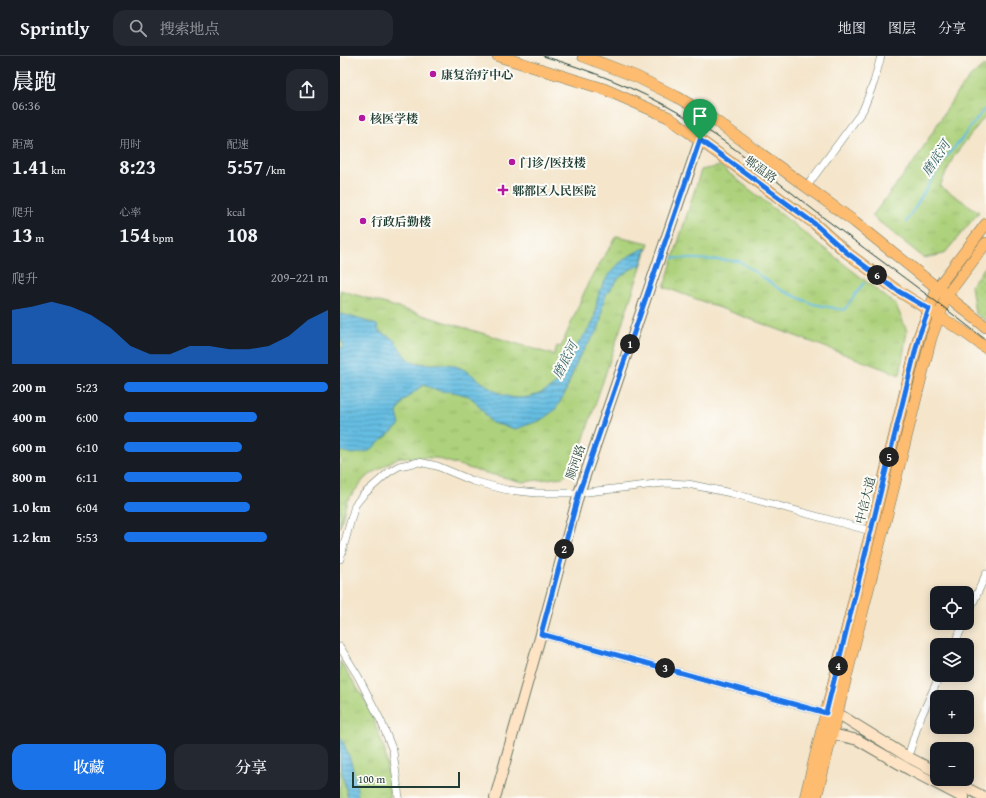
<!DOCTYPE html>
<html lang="zh">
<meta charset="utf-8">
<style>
body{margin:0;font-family:"Gentium Book Plus","Noto Serif SC",serif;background:#242831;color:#f1f3f6;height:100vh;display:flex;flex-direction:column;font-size:15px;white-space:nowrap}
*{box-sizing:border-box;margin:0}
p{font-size:13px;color:#9ea1a6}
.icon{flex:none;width:22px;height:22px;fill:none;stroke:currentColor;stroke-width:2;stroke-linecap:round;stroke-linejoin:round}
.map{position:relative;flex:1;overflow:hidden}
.details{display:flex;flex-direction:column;background:#171b24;width:340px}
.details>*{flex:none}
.fabs{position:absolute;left:590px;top:530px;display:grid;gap:8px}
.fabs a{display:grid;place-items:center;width:44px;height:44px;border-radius:8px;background:#171b24;box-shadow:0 2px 10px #0003;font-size:20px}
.scale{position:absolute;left:12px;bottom:10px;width:108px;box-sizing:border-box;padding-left:4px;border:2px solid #1f3d34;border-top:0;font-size:11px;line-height:14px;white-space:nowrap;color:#1f3d34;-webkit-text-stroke:3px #fdfcf7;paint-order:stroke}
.pin{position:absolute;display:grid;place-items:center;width:34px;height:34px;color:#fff;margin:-41px -17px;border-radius:50% 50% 50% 0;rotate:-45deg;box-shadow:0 0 4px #0007}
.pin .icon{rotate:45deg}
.km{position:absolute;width:20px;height:20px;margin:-10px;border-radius:50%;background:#222;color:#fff;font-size:11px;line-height:20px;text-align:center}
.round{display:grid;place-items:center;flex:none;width:42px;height:42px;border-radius:12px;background:#242831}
.headline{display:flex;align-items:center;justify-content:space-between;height:68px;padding:0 12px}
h1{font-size:22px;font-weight:600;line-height:30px}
.figures{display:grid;grid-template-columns:repeat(3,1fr);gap:6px;height:68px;padding:4px 12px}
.figures div{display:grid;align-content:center}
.figures b{font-size:20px;font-weight:600}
.figures small{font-size:11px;font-weight:400}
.figures p{font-size:11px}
.chart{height:112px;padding:8px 12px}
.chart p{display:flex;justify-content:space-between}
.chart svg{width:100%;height:72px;margin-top:4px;fill:#1a73e8;opacity:.7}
.primary-button{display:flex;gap:8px;margin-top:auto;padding:8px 12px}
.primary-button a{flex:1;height:46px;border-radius:12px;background:#1a73e8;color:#fff;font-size:16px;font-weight:600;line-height:46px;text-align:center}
.primary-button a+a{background:#242831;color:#f1f3f6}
ul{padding:0 12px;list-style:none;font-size:13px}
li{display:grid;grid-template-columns:64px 48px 1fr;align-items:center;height:30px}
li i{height:10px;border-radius:5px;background:#1a73e8}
header{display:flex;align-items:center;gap:24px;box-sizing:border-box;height:56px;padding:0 20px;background:#171b24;border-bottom:1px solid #363941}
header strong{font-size:19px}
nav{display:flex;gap:22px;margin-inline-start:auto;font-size:14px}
.search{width:280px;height:36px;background:#242831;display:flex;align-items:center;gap:10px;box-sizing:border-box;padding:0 14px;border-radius:12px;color:#9ea1a6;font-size:15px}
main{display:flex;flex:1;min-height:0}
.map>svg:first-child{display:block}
.grass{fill:url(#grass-dots);stroke:#668758}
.park{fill:url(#park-tufts);stroke:#668758}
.water{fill:url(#water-rules);stroke:#427d8b}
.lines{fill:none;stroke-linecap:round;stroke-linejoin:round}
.stream{stroke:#65bde2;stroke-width:2}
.street-casing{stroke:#6a7869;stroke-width:8}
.secondary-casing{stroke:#6a7869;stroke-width:12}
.primary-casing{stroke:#6a7869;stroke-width:12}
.street{stroke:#fff;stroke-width:7}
.secondary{stroke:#fee4c5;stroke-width:10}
.primary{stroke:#fdbc6f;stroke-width:11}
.tram{stroke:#1f3d34;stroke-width:1}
.route-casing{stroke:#fff;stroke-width:8}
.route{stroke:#1a73e8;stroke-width:5}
.poi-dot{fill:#b5179e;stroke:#fdfcf7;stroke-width:1.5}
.labels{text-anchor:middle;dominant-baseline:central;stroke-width:4;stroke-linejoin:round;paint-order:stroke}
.poi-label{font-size:12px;font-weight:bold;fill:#1f3d34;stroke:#fdfcf7;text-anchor:start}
.street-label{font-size:12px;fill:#1f3d34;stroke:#fdfcf7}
.water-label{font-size:13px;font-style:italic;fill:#346368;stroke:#fdfcf7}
</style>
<header>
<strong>Sprintly</strong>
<div class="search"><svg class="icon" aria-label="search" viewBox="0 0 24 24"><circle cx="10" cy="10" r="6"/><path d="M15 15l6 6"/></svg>搜索地点</div>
<nav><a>地图</a><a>图层</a><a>分享</a></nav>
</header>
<main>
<section class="details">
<div class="headline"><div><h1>晨跑</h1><p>06:36</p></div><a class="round"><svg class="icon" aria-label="share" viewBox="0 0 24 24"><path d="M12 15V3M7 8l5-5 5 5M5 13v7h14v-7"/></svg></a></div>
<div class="figures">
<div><p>距离</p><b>1.41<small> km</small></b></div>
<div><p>用时</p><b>8:23</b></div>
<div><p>配速</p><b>5:57<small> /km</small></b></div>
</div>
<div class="figures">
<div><p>爬升</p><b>13<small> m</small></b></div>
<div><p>心率</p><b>154<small> bpm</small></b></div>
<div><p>kcal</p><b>108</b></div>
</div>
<div class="chart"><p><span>爬升</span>209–221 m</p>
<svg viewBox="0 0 160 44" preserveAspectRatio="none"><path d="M0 44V11L10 9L20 6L30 9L40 14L50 22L60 33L70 38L80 38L90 33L100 33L110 35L120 35L130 33L140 27L150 17L160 11V44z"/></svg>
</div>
<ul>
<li><b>200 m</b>5:23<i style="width:100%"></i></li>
<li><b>400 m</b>6:00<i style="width:65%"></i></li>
<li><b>600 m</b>6:10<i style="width:58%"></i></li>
<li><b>800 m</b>6:11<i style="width:58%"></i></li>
<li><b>1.0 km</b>6:04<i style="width:62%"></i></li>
<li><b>1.2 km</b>5:53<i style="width:70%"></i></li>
</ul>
<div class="primary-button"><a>收藏</a><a>分享</a></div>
</section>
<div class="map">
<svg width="646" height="742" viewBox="0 0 646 742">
<defs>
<pattern id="grass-dots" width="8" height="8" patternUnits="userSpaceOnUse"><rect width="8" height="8" fill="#add17b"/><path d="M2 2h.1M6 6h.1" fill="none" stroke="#94b46b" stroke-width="1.8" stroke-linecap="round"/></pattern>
<pattern id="park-tufts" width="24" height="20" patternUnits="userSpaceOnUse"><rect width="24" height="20" fill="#add17b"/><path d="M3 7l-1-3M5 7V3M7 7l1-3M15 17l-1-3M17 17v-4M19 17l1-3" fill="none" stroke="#94b46b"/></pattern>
<pattern id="water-rules" width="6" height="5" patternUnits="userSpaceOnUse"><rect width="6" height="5" fill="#65bde2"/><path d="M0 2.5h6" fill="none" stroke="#539bb8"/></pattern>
</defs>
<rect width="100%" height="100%" fill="#fdfcf7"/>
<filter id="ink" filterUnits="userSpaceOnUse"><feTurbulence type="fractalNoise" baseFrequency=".025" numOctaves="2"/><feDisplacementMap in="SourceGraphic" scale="8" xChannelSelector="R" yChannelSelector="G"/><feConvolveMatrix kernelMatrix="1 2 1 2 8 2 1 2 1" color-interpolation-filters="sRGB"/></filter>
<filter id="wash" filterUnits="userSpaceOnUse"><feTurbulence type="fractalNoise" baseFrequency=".012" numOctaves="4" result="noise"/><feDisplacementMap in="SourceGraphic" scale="16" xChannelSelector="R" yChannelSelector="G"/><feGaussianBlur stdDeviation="0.9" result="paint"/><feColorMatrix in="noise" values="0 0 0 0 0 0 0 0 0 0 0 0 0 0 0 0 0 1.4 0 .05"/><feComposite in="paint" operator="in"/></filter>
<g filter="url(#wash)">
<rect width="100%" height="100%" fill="#f4e5cb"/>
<!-- grass -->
<path class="grass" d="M646 210V265L635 257 631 229Z"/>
<!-- park -->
<path class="park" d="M646 9V59L614 100 600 130 639 156 604 198 584 202 532 160 576 103 616 38 631 20Z
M380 110 556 249 567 275 560 319 324 231 361 114Z
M277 180 309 187 234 412 223 421 183 426 138 415 96 402 59 401 25 422 7 445 0 471V234L214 299 217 290 221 291 249 225Z
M0 605 28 649 45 695 50 742H0Z"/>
<!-- water -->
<path class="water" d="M306 192 301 209 291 213 279 222 267 237 263 247 261 264 258 274 239 301 225 337 215 354 201 364 176 373 152 367 136 346 129 340 114 336 100 335 83 329 63 345 57 357 60 369 29 395 13 398 0 395V294L4 289 0 283V258L10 260 37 269 39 276C45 279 50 280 55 285 59 291 64 301 69 304 82 311 98 306 112 309 134 314 147 336 170 341 189 345 213 335 223 319 228 310 230 300 236 291 241 282 250 274 254 263 256 255 256 245 259 237 269 214 283 200 306 192Z
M0 680C11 701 16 719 18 742H8L0 707Z"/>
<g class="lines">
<!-- stream -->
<path class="stream" d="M566 166 606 101 620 85 646 51
M333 202 399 205 441 234 473 248 504 254 524 227"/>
</g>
</g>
<g filter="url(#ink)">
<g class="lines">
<!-- street casing -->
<g class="street-casing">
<path id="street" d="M467 130 523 54 534 26 541 0
M0 503 15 449 23 439 49 416 59 410 79 406 97 410 133 425 167 434 197 437H239L324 427 348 428 391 437 531 475
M627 560 646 518
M201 578 486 657
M614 589 624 567
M0 591 18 620 41 665 53 695 59 742
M568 701 579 665 600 619"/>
</g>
<!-- secondary casing -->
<g class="secondary-casing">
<path id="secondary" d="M497 657 568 701 597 716
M492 678 518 684 570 714 624 742
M609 723 646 742
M155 742 201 578 239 437 360 84"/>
</g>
<!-- primary casing -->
<g class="primary-casing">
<path id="primary" d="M158 0 264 33 328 61 475 168 506 196 558 235 624 276 646 292
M243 0 297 21 337 41 366 58 515 166 646 271
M465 742 579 280 598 231 646 168
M476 742 591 282 607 239 646 187"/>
</g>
<!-- street -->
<use href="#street" class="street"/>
<!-- secondary -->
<use href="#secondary" class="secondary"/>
<!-- primary -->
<use href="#primary" class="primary"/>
<!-- tram -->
<path class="tram" d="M203 0C250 14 296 32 339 57 391 86 437 126 484 162 538 203 593 242 646 284"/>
</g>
</g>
<g class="lines" filter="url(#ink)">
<!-- route casing -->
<g class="route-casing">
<path id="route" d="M360 84 475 168 506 196 558 235 589 253 579 280 486 657 201 578 239 437Z"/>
</g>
<!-- route -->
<use href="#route" class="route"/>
</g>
<!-- markers -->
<g class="poi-dot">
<circle cx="93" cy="18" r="4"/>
<circle cx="22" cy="62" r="4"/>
<circle cx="172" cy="106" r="4"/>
<path d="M161 128h4v4h4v4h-4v4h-4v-4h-4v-4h4z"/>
<circle cx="23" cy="165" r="4"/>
</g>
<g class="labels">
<!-- poi labels -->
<g class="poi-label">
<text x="101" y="18">康复治疗中心</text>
<text x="30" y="62">核医学楼</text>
<text x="180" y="106">门诊/医技楼</text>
<text x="172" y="134">郫都区人民医院</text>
<text x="31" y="165">行政后勤楼</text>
</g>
<!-- street labels -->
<g class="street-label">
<text transform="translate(421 113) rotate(36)">郫温路</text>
<text transform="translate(235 406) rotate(-71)">顺河路</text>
<text transform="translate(525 444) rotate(-76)">中信大道</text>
</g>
<!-- water labels -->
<g class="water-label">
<text transform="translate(596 102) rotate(-56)">磨底河</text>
<text transform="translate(225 304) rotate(-63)">磨底河</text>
</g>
</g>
</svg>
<div class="fabs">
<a><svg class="icon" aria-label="locate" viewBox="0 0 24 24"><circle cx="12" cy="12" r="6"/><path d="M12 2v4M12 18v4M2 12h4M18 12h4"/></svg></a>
<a><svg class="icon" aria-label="layers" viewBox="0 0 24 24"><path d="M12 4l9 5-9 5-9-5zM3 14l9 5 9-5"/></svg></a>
<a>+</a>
<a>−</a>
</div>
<div class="scale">100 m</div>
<div class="pin" style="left:360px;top:84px;background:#1e9e55"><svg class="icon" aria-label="arrive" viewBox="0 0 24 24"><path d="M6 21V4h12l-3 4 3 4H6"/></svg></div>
<b class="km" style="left:290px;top:288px">1</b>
<b class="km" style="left:224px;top:493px">2</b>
<b class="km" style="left:325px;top:612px">3</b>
<b class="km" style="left:498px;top:610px">4</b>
<b class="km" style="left:549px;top:401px">5</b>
<b class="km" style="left:537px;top:219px">6</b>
</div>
</main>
